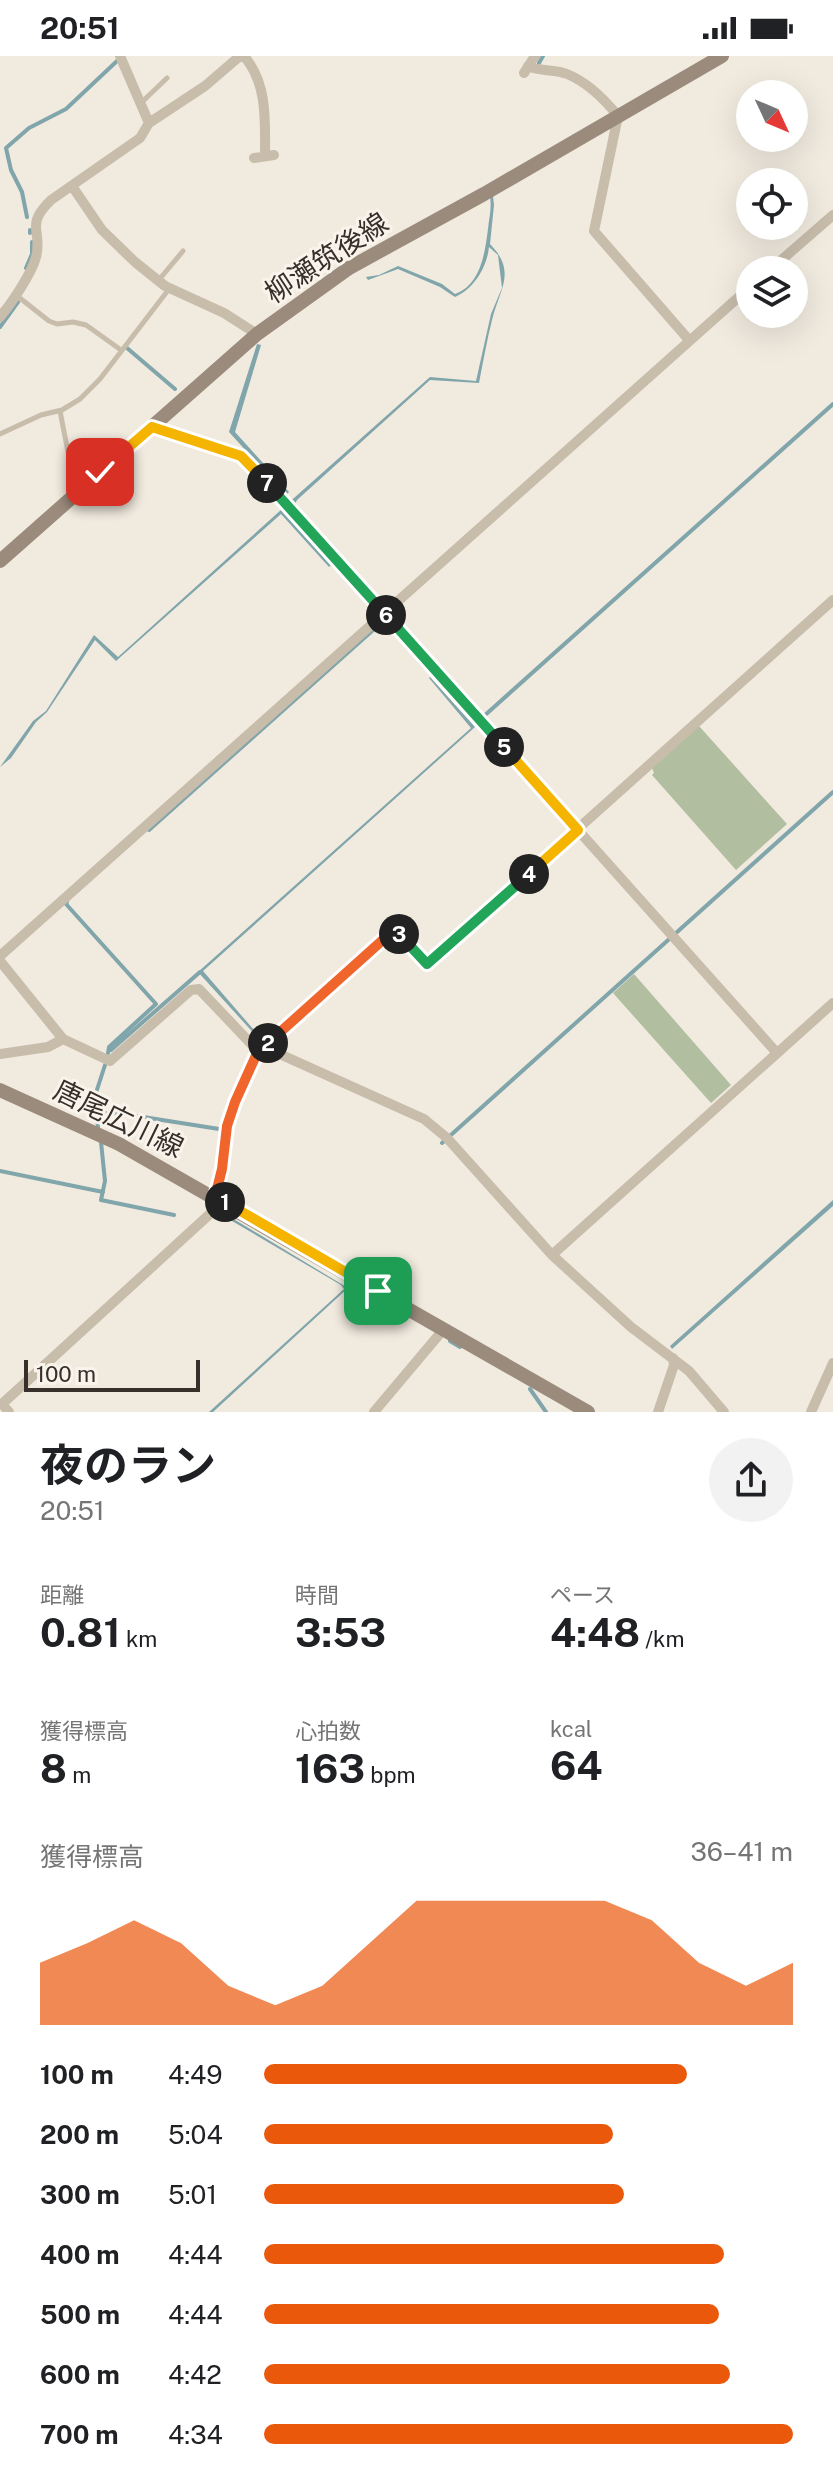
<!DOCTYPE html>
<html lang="ja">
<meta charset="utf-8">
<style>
body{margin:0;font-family:"Public Sans","Noto Sans JP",sans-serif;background:#f2f2f2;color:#202124;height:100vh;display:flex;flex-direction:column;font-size:30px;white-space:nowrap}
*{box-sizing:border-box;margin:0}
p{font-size:26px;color:#757577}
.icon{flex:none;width:44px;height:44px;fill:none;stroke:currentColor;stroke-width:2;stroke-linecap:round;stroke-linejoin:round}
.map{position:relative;height:1356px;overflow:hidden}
.sheet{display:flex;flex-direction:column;background:#fff;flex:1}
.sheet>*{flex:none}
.needle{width:52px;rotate:134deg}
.fabs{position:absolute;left:736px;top:24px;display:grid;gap:16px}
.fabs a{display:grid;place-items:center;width:72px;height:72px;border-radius:50%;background:#fff;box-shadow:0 8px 32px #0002;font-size:40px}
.scale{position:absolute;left:24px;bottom:20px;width:176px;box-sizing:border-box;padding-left:8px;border:4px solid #362f2a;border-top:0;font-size:22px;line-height:28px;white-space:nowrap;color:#362f2a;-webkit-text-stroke:6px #f9f4eb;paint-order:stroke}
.pin{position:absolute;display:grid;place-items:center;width:68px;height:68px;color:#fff;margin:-34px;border-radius:16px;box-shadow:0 4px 12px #0006}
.km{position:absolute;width:40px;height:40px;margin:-20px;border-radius:50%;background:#222;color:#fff;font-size:22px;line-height:40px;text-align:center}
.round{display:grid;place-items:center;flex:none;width:84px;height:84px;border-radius:42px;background:#f2f2f2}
.head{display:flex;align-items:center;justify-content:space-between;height:136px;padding:0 40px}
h1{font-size:44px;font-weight:700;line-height:60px}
.stats{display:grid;grid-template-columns:repeat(3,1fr);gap:12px;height:136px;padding:8px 40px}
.stats div{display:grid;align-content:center}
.stats b{font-size:40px;font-weight:700}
.stats small{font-size:22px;font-weight:400}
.stats p{font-size:22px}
.chart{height:224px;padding:16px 40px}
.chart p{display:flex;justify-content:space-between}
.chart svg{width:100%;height:144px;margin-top:8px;fill:#ea580c;opacity:.7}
ul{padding:0 40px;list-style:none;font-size:26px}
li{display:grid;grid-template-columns:128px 96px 1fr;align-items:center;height:60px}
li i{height:20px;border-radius:10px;background:#ea580c}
.status{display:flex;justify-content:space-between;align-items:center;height:56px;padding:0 40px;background:#fff;direction:ltr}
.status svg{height:22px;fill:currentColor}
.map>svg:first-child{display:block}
.green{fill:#b1bfa0}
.water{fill:#80a5ab}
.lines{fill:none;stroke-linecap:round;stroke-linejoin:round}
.stream{stroke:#80a5ab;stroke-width:4}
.lane{stroke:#c8bcab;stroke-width:5}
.street{stroke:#c8bcab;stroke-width:10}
.secondary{stroke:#9b8b7d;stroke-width:14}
.split-1-casing{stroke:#fff;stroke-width:16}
.split-2-casing{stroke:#fff;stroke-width:16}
.split-3-casing{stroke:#fff;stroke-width:16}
.split-4-casing{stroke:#fff;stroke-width:16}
.split-5-casing{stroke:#fff;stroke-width:16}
.split-6-casing{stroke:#fff;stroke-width:16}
.split-7-casing{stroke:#fff;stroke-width:16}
.split-8-casing{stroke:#fff;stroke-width:16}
.split-1{stroke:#f5b400;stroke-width:10}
.split-2{stroke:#f0652b;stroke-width:10}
.split-3{stroke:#f0652b;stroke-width:10}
.split-4{stroke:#22a559;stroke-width:10}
.split-5{stroke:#f5b400;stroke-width:10}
.split-6{stroke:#22a559;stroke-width:10}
.split-7{stroke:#22a559;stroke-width:10}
.split-8{stroke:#f5b400;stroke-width:10}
.labels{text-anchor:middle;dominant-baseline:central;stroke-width:6;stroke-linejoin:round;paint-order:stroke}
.street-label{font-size:28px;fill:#362f2a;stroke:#f9f4eb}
</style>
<div class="status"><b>20:51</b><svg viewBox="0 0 49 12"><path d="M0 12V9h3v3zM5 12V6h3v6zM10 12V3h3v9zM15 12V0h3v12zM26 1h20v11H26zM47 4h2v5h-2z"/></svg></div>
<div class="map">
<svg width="833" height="1356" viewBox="0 0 833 1356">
<rect width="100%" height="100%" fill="#f1eadf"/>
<!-- green -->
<path class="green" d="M699 670 787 768 736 814 652 719 654 717 652 712Z
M634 918 731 1029 711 1047 613 937Z"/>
<!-- water -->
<path class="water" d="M493 140 494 149 490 188C517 216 500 232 492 264 487 284 483 306 479 327L430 324 297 444 295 448 291 444 294 442 430 321 476 325 491 258 502 232 498 199 489 191C487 211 474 233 455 241L440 231 398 213 368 224 366 221 379 219 398 210 442 228 455 238C481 229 485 196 488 173 489 162 492 152 490 141Z
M257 288 261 289 235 376 289 436 286 439 229 376Z
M282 453 331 509 329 511 281 458 116 605 95 584 47 656 36 666 11 702 0 711 33 665 46 655 94 579 118 601Z
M430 621 475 671 203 915 260 981 259 983 198 916 471 672 429 622Z
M833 1144V1150L672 1293 670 1290Z
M222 1156 348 1232 213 1356H209L344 1233 341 1229 220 1158Z"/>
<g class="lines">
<!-- stream -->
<path class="stream" d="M539 7 543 0
M27 161 22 136 11 114 6 92 29 72 66 53 117 5
M30 177V174
M26 212 32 198V186
M0 271 18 246
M127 292 175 333
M484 660 833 348
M149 774 381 567
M67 846 66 848 156 948 109 991 108 997
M111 994 200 916
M96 1058 118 1057 219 1073
M98 1071 94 1043 105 1009
M101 1086 105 1125 101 1144 174 1159
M442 1087 833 736
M0 1115 103 1136
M450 1285 460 1291
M530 1333 546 1356"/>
<!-- lane -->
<path class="lane" d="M142 46 167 22
M158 225 183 195
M16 239 49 265 57 268 73 266 86 269 121 294
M60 355 68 396 99 416
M0 378 41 359 62 354 80 343 100 323 169 233"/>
<!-- street -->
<path class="street" d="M120 0 149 67
M244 0C268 28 265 66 265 100
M528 10C541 16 555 13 567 18 587 26 605 44 618 60L594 175 689 284
M524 17 535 0
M254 102 274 99
M72 130 102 174 135 206 165 230 224 257 257 278
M770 214 833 159
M0 261C11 248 32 217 36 201 43 175 24 170 51 144L140 82 149 67 205 30 240 0
M152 371 241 400 253 410 777 997
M0 900 750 231
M0 905 63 983 48 991 0 998
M63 983 110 1005 191 934 199 933 258 995
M264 991 424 1063 447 1082 552 1199 631 1271 689 1315 724 1356
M215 1141 222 1113 227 1070 235 1046 258 995 395 873 427 908 833 544
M552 1199 833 947
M9 1356 2 1348 223 1146
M374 1356 443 1274
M658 1356 674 1309 673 1302
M811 1356 833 1307"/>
<!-- secondary -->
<path class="secondary" d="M0 505 257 278 349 212 484 138 722 0
M0 1034 119 1088 588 1356"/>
</g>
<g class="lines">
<!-- split-1 casing -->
<g class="split-1-casing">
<path id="split-1" d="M225 1146 378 1235"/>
</g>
<!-- split-2 casing -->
<g class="split-2-casing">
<path id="split-2" d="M225 1146 215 1141 222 1113 227 1070 235 1046 258 995 268 987"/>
</g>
<!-- split-3 casing -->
<g class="split-3-casing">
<path id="split-3" d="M268 987 395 873 399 878"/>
</g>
<!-- split-4 casing -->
<g class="split-4-casing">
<path id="split-4" d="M399 878 427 908 529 818"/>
</g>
<!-- split-5 casing -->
<g class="split-5-casing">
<path id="split-5" d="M504 691 578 774 529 818"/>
</g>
<!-- split-6 casing -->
<g class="split-6-casing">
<path id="split-6" d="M386 559 504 691"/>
</g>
<!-- split-7 casing -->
<g class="split-7-casing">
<path id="split-7" d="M267 427 386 559"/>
</g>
<!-- split-8 casing -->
<g class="split-8-casing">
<path id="split-8" d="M100 416 152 371 241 400 267 427"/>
</g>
<!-- split-1 -->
<use href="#split-1" class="split-1"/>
<!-- split-2 -->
<use href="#split-2" class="split-2"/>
<!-- split-3 -->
<use href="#split-3" class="split-3"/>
<!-- split-4 -->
<use href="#split-4" class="split-4"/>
<!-- split-5 -->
<use href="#split-5" class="split-5"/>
<!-- split-6 -->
<use href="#split-6" class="split-6"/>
<!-- split-7 -->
<use href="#split-7" class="split-7"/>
<!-- split-8 -->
<use href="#split-8" class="split-8"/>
</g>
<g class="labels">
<!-- street labels -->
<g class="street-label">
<text transform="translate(326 201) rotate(-33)">柳瀬筑後線</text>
<text transform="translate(119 1062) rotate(26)">唐尾広川線</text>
</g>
</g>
</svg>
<div class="fabs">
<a><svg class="needle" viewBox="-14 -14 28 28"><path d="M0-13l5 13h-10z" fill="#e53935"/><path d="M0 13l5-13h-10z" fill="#757577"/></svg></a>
<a><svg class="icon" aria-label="locate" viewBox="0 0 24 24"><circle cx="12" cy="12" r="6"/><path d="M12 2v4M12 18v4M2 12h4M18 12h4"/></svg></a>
<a><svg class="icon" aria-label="layers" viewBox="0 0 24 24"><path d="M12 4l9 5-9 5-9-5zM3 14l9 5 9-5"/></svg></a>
</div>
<div class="scale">100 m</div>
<div class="pin" style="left:378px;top:1235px;background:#1e9e55"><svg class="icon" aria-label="arrive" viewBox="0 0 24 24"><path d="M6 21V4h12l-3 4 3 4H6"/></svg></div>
<div class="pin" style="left:100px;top:416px;background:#d93025"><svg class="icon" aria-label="check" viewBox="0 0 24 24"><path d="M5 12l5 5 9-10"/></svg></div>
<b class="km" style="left:225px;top:1146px">1</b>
<b class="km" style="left:268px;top:987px">2</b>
<b class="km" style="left:399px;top:878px">3</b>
<b class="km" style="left:529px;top:818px">4</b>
<b class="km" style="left:504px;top:691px">5</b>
<b class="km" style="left:386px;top:559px">6</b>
<b class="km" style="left:267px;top:427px">7</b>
</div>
<section class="sheet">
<div class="head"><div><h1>夜のラン</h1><p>20:51</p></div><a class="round"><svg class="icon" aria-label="share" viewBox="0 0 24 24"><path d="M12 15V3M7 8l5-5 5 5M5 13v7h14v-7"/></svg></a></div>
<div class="stats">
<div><p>距離</p><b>0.81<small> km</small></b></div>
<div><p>時間</p><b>3:53</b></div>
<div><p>ペース</p><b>4:48<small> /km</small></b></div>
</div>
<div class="stats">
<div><p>獲得標高</p><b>8<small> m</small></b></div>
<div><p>心拍数</p><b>163<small> bpm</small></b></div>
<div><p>kcal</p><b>64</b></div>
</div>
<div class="chart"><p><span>獲得標高</span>36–41 m</p>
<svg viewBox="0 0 160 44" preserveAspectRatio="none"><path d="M0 44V25L10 19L20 12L30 19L40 32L50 38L60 32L70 19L80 6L90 6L100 6L110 6L120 6L130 12L140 25L150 32L160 25V44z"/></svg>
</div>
<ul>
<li><b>100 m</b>4:49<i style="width:80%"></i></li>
<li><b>200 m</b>5:04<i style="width:66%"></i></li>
<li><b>300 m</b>5:01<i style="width:68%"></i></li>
<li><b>400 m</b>4:44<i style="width:87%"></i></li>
<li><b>500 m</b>4:44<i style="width:86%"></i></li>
<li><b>600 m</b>4:42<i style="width:88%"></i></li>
<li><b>700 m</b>4:34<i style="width:100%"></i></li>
</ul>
</section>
